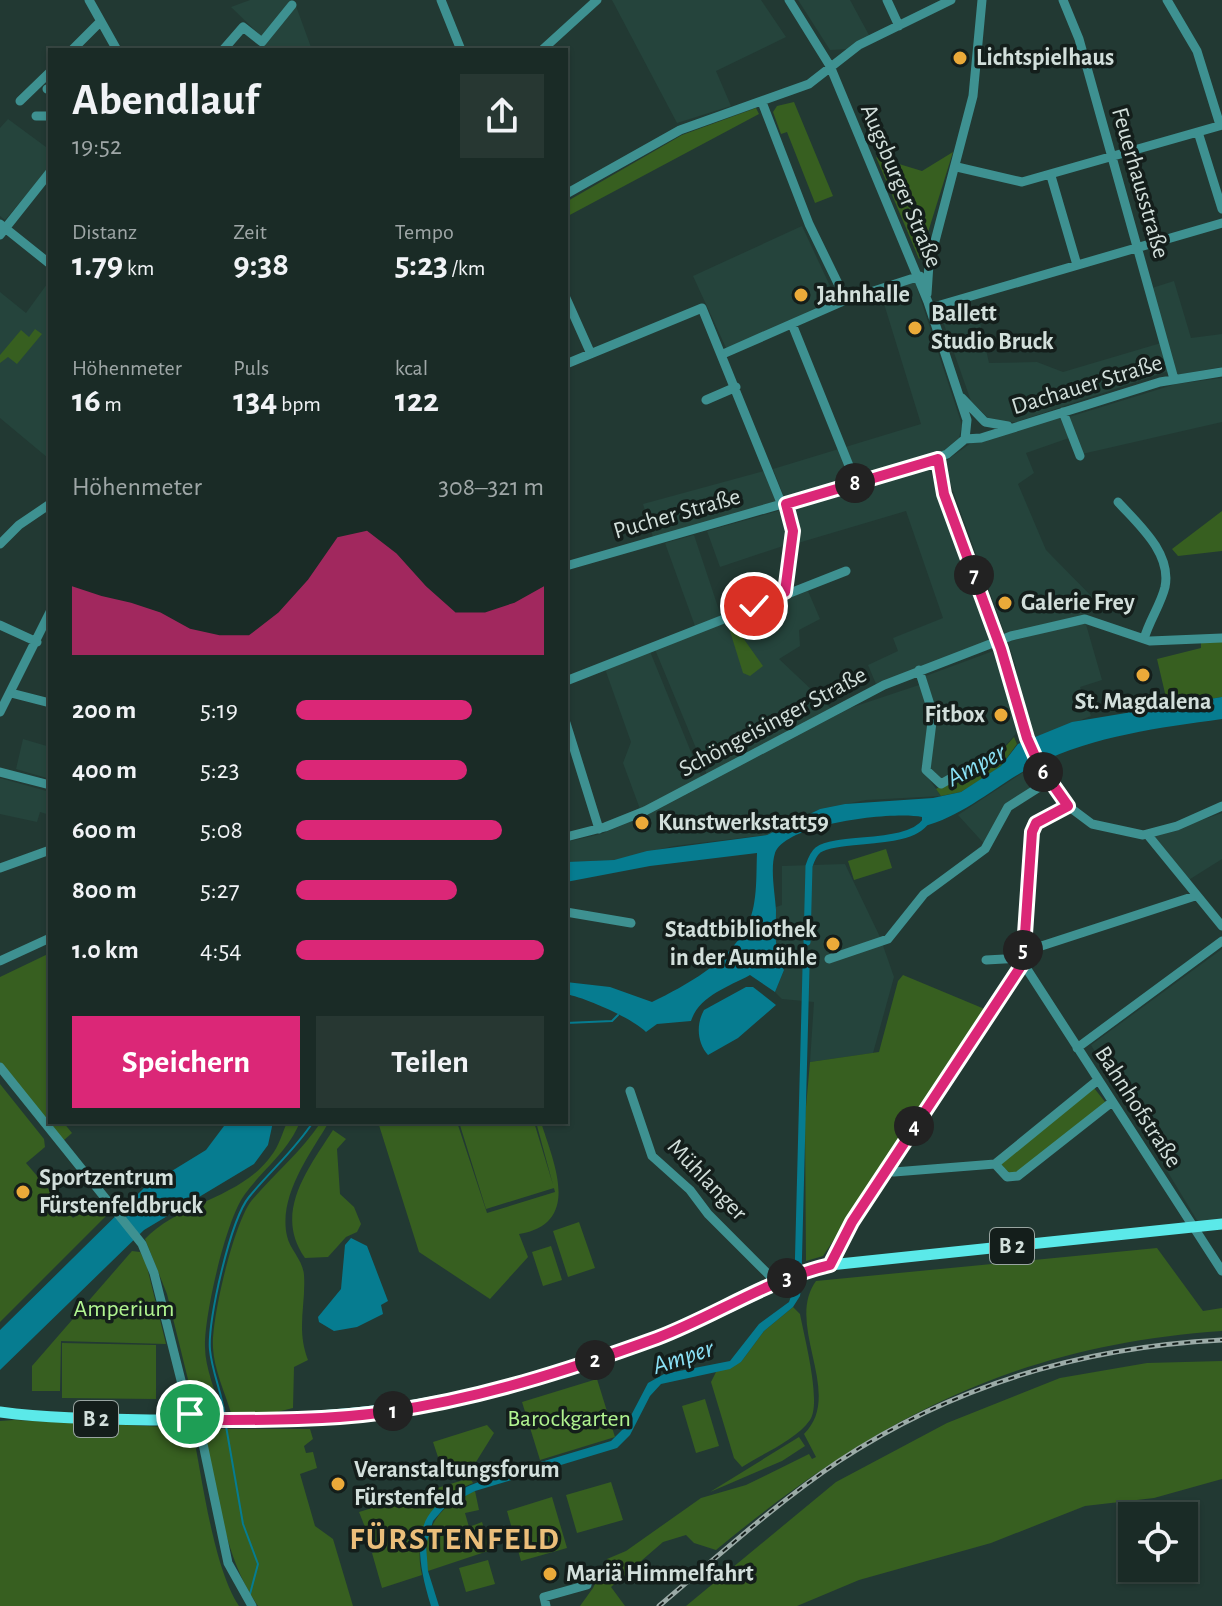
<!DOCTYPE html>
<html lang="de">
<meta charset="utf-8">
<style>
body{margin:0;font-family:"Alegreya Sans",sans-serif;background:#273732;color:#f1f3f6;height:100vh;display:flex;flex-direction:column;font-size:30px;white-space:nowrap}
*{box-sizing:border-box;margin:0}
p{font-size:26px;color:#9fa7a7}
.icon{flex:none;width:44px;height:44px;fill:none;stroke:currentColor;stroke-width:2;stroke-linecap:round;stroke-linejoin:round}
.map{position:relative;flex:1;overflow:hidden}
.drawer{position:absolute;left:48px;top:48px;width:520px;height:1076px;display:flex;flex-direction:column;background:#1a2b26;border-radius:0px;box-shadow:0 2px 6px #0004,0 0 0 2px #384743}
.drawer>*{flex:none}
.buttons{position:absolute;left:1118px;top:1502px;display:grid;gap:16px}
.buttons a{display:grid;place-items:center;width:80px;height:80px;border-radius:0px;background:#1a2b26;box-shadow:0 2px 6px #0004,0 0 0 2px #384743;font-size:40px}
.pin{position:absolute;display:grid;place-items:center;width:68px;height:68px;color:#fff;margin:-34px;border:4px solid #fff;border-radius:50%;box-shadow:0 2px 8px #0007}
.km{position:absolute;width:40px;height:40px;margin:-20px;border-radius:50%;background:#222;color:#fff;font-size:22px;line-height:40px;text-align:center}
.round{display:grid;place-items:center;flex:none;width:84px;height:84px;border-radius:0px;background:#273732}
.headline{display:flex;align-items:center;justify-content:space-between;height:136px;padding:0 24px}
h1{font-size:44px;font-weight:600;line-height:60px}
.figures{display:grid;grid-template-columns:repeat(3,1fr);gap:12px;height:136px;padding:8px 24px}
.figures div{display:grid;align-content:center}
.figures b{font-size:34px;font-weight:600}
.figures small{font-size:22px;font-weight:400}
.figures p{font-size:22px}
.chart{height:224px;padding:16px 24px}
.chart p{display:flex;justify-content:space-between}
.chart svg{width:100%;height:144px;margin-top:8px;fill:#db2777;opacity:.7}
.cta{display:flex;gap:16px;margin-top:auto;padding:16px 24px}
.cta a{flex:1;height:92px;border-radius:0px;background:#db2777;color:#fff;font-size:32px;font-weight:600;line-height:92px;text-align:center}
.cta a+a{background:#273732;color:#f1f3f6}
ul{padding:0 24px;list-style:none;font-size:26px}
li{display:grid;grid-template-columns:128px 96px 1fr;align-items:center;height:60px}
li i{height:20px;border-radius:10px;background:#db2777}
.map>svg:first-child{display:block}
.built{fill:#25443c}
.green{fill:#375f20}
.water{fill:#067c90}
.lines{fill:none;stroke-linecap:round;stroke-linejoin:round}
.stream{stroke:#067c90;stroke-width:2}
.canal{stroke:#067c90;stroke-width:7}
.minor{stroke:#3e9191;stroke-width:9}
.major{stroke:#5be9e9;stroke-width:11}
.rail-casing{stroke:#9baba7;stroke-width:5}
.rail{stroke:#141e1b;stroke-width:2;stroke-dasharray:6;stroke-linecap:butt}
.route-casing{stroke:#fff;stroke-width:16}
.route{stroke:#db2777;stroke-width:10}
.poi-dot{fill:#ebaa39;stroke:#141e1b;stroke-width:3}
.labels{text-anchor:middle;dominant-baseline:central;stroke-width:7;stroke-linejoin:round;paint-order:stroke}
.shield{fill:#141e1b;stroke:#99a5a1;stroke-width:2}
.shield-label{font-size:22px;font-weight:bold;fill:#d2dfdb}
.poi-label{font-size:24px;font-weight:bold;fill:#d2dfdb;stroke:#141e1b;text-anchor:start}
.street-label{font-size:24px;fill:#d2dfdb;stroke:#141e1b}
.park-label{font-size:24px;fill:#b1f490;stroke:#141e1b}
.water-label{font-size:26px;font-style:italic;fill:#8be2f7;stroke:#141e1b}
.district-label{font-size:32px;font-weight:bold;letter-spacing:2px;fill:#ebbe7a;stroke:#141e1b}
</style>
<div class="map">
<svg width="1222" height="1606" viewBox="0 0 1222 1606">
<rect width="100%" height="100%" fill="#223933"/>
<!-- built -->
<path class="built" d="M250 0H294L262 37 231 7Z
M612 0H761L786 37 716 71 731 106 677 123Z
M798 0H850L870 37 847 49 830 50Z
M296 6 312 50H267L262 46Z
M8 119 50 150V167L5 220 0 216V128Z
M802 226 837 301 727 350 693 276Z
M50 280V455L48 458 0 418V292L26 313Z
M1174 281 1191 338 1222 334V367L1177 375 1152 288Z
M915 282 962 425 959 438 942 452 786 502 773 469 921 424 881 294Z
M958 302 961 316 979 318 989 363 1037 362 1063 372 1161 343 1169 371 1016 422H992L971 401 940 313 943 307Z
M1222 378V422L1082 454 1069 417 1176 384Z
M1061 415 1069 438 1026 453 1034 473 1018 484 1046 550 1100 605 1090 613 1005 634 943 463 971 443Z
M929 468 994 640 876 684 868 665 898 651 893 638 943 618 906 511 798 543 792 506Z
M768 470 782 503 653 537 643 504Z
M785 509 792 543 720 567 707 531Z
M694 535 721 616 695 626 665 543Z
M808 591 820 619 799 630 800 646 779 659 833 710 708 777 654 647Z
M1085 621 1102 680 1080 687 1091 716 1035 738 1017 689 1016 667 1008 642Z
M649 649 702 779 640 809 623 763 631 742 604 666Z
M996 650 1020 729 1005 746 941 782 929 771 933 733 923 677Z
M922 684 930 714 922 769 941 796 866 800 820 809 767 835 674 846 614 860 566 862V842L601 834 649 814 850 708Z
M23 739 50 747V779L16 769Z
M1033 766 1044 782 1009 807 988 848 958 815Z
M0 778 50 792V815L40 812 37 822 0 814Z
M1222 813V859L1187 881 1152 837Z
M845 864 880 937 894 977 873 1053 810 1062 814 1002 782 999 775 992 784 970 775 951 776 907 782 905V866Z
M1222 949V1219L1198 1222 1091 1045Z"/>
<!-- green -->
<path class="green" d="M794 102 833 196 815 203 787 132 781 134 773 112 777 106Z
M756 108 759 114 566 217V202L682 135Z
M953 152 920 258 919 259 876 157 922 171Z
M35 329 42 334 17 364 8 357 0 363V355L21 330 29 337Z
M1222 511V551L1178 556 1172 549Z
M736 628 763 666 750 676 743 673 729 628Z
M1222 641V697L1168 706 1157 659 1201 648V642Z
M1014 737 1017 744 1001 766 982 779 961 792 941 796 936 789 1005 747Z
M886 849 892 868 854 880 848 861Z
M50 953V1122H63L72 1133 63 1141 0 1062V977Z
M903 975 987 1010 823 1256 806 1261 805 1118 810 1062 879 1052 898 981Z
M0 1084 44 1139 45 1147 26 1163 73 1218 95 1200 106 1216 0 1322Z
M1094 1088 1106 1103 1017 1173H1009L1001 1164Z
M287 1122H300C287 1153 264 1168 245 1194 226 1219 204 1316 205 1347 205 1368 216 1392 221 1413L196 1412 167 1294 145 1239C179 1203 241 1198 271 1156 279 1146 282 1134 287 1122Z
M321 1122H329C310 1154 278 1196 287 1236 290 1250 303 1260 304 1275 306 1305 296 1329 308 1360L294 1367 293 1408 273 1413H231C225 1393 214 1369 213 1348 211 1319 234 1222 252 1200 275 1173 301 1152 321 1122Z
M378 1122H457L487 1213 555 1192 536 1122H541C553 1162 583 1223 519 1234L528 1257 490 1299 419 1252Z
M459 1122H534L554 1188 486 1209Z
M333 1130 346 1139 337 1149 340 1194 354 1207 361 1224 357 1232 346 1237 328 1257 305 1258C273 1213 308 1169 333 1130Z
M579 1222 595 1268 568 1277 553 1231Z
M551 1246 562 1280 543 1286 532 1252Z
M1157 1248 1203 1311 1222 1308V1331C1016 1345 873 1420 716 1550L694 1543 686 1535 663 1542 611 1587 625 1606H580L593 1588 607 1559 626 1551 701 1498 746 1485 809 1454 812 1459 816 1457 804 1434C845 1394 784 1325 816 1281Z
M132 1251 140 1252 146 1263 166 1344 61 1341 60 1391H32V1366Z
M793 1307 800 1314C804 1336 822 1403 810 1420 796 1440 762 1454 742 1467L734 1458 711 1382 716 1372 741 1362 764 1331Z
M62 1343 156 1345V1399L62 1398Z
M1222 1361V1479L1154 1498 1085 1506 991 1543 859 1580 797 1606H686L836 1482 947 1423 1060 1378 1147 1363Z
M597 1379 615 1437 540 1460 522 1402Z
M705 1399 719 1446 696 1453 682 1406Z
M14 1420 192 1428C202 1476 213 1567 239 1606H0V1421Z
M487 1425 494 1433 471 1470 452 1476 440 1463 433 1442Z
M210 1429H310L313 1439 304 1446 306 1453 313 1452 317 1468 300 1474 315 1526 333 1539 353 1606H258C224 1558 218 1493 204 1437Z
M799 1437 805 1446 782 1461 710 1492Z
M470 1478 473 1483C434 1498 412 1533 422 1575L382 1588 372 1553 375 1552 359 1512Z
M611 1482 623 1520 577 1533 566 1495Z
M475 1491 479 1510 465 1513 469 1527 482 1522 491 1550 428 1571C420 1532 438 1504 475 1491Z
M552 1497 567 1548 521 1561 507 1511Z
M488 1560 495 1584 466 1592 459 1568Z"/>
<!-- water -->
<path class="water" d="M1222 697V719C1158 728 1092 736 1033 766 995 786 966 815 922 827V817C895 811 786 823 775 853 770 869 775 893 776 910 776 933 773 948 784 970L775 992 750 975C728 987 699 996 691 1021L657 1024 646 1032C632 1018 586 998 566 994V982L610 987 652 1002C687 985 727 963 746 928 758 907 756 877 757 853L650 866 566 882V862L614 860 647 851 767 835 820 809 845 804 933 798 961 792 1001 766 1018 744 1072 722Z
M746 987H753L776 1005 738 1038 708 1055C697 1043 696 1024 704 1010Z
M227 1122H273L268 1145 254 1164 144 1230 0 1370V1330L144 1188 206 1150Z
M351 1238 367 1246 388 1301 381 1305 383 1314 357 1327 334 1331 319 1322 318 1317 341 1289 345 1245Z
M802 1282 800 1296 793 1307 764 1331 741 1362 730 1369 661 1384 650 1396 630 1435 617 1448 475 1491 446 1506 433 1521 426 1545 428 1571 439 1606H431C403 1516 428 1497 511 1471 544 1461 578 1451 611 1441L625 1427 648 1383 664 1374 730 1361 759 1324 789 1302 795 1285Z"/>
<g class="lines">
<!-- stream -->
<path class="stream" d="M566 1023 612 1021 618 1015
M225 1416C222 1393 212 1372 210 1350 207 1321 231 1219 249 1197 270 1171 295 1150 313 1122
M226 1426 243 1524 258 1564 250 1594"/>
<!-- canal -->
<path class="canal" d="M807 942 809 866C811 860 813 854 818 850 838 836 909 847 926 821
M798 1277 806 968"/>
<!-- minor -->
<path class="minor" d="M89 0 117 50
M441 0 461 50
M789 0 830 66 928 302 967 420 965 439
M887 0 899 26
M1063 0 1079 39 1174 379
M1167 0 1197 51 1220 125
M72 50 100 22
M223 50 243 27 262 42 292 5
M542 50 597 0
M47 89H50
M20 101 50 72
M762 102 809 224 846 300
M36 116H50
M1198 132 1222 209
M957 167 1022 182 1222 125
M1051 176 1077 265
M566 194 680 130 809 84 859 45 951 0
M0 224 50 264
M0 235 50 172
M927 294 929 264 973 96 982 0
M566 298 591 354
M930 308 1222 223
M792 324 856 483
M723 354 846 300 920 276
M566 364 702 308 782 505
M962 398 985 422 1008 426
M706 400 736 387
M1063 412 1080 456
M965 439 981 438 1160 382 1222 372
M938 459 944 494 1001 649 1027 738 1039 765 1068 806 1092 824 1143 835 1177 826 1222 806
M1118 502C1138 524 1172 553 1165 587 1161 604 1149 621 1144 639
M0 544 19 525 50 504
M566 566 918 465 947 454 965 439
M783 595 793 531 786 504
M0 625 37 642
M919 670 933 714 926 770 941 784 976 764
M566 681 846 571
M11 693 50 703
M0 712 50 612
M566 723 599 829
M0 772 50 785
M1147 834 1222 926
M566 837 605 827 645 811 884 685 1011 636 1085 619 1150 641 1222 638
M0 868 50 850
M566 912 631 923
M1023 952 1195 896
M829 959 888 939 924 894 985 849 1008 807 1049 781
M986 960 1023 958
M0 961 50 938
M1023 963 1222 1271
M1077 1048 1222 941
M0 1067 142 1244 154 1273 191 1420
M630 1091 652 1156 690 1190 708 1214 777 1283
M995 1164 1007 1177 1018 1176 1112 1102
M887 1167 894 1172 995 1164 1098 1080
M830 1265 852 1222 1023 963 1032 832 1036 823 1068 806
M198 1420 228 1563 252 1606
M546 1606 544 1597 587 1585"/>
<!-- major -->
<path class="major" d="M0 1412C52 1419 105 1419 158 1420 317 1422 442 1412 594 1360 636 1346 679 1331 719 1312 756 1295 790 1275 830 1265L1222 1224"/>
<!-- rail casing -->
<g class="rail-casing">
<path id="rail" d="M659 1606C717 1557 775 1504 839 1461 954 1385 1085 1347 1222 1340"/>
</g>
<!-- rail -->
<use href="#rail" class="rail"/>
</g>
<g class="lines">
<!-- route casing -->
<g class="route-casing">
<path id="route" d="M190 1414 191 1420C256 1420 322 1421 386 1412 479 1399 569 1370 657 1338 715 1316 769 1279 830 1265L852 1222 1023 963 1032 832 1036 823 1068 806 1039 765 1027 738 1001 649 944 494 938 459 786 504 793 531 785 592 754 606"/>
</g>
<!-- route -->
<use href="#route" class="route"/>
</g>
<!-- markers -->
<g class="poi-dot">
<circle cx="960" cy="58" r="8"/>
<circle cx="801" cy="295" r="8"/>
<circle cx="915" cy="328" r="8"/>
<circle cx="1005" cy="603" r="8"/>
<circle cx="1143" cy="675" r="8"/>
<circle cx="1001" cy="715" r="8"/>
<circle cx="642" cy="823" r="8"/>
<circle cx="833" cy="944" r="8"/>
<circle cx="23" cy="1192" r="8"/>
<circle cx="338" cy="1484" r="8"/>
<circle cx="550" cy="1574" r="8"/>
</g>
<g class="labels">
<!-- shield labels -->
<g class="shield">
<rect x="990" y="1228" width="44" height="36" rx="6"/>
<rect x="74" y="1401" width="44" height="36" rx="6"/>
</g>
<g class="shield-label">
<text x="1012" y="1246">B 2</text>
<text x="96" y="1419">B 2</text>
</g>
<!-- poi labels -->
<g class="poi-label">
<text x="976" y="58">Lichtspielhaus</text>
<text x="817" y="295">Jahnhalle</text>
<text x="931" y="314">Ballett<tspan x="931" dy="28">Studio Bruck</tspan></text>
<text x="1021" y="603">Galerie Frey</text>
<text x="1143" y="702" text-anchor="middle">St. Magdalena</text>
<text x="985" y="715" text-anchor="end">Fitbox</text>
<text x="658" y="823">Kunstwerkstatt59</text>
<text x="817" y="930" text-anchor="end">Stadtbibliothek<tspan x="817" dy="28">in der Aumühle</tspan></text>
<text x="39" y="1178">Sportzentrum<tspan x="39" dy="28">Fürstenfeldbruck</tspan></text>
<text x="354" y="1470">Veranstaltungsforum<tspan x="354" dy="28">Fürstenfeld</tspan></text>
<text x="566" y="1574">Mariä Himmelfahrt</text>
</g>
<!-- street labels -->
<g class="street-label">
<text transform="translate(1140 183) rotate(74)">Feuerhausstraße</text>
<text transform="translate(901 186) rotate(67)">Augsburger Straße</text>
<text transform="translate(1087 385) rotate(-17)">Dachauer Straße</text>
<text transform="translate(677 514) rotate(-16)">Pucher Straße</text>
<text transform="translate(773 722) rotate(-28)">Schöngeisinger Straße</text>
<text transform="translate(1138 1107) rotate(57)">Bahnhofstraße</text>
<text transform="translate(707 1180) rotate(46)">Mühlanger</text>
</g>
<!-- park labels -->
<g class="park-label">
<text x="124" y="1309">Amperium</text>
<text x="569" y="1419">Barockgarten</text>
</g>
<!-- water labels -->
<g class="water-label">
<text transform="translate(976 765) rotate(-28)">Amper</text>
<text transform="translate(683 1357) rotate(-18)">Amper</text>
</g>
<!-- district labels -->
<g class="district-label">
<text x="455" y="1539">FÜRSTENFELD</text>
</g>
</g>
</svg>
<div class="buttons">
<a><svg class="icon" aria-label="locate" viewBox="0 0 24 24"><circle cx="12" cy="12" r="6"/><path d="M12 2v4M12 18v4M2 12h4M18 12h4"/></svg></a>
</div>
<div class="pin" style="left:190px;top:1414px;background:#1e9e55"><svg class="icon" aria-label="arrive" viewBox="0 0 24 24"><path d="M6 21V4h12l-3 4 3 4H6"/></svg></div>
<div class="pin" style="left:754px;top:606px;background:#d93025"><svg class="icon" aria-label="check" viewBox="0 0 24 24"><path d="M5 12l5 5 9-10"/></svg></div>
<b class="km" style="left:393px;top:1411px">1</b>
<b class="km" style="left:595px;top:1360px">2</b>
<b class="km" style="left:787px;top:1278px">3</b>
<b class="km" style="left:914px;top:1126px">4</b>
<b class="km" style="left:1023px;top:950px">5</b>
<b class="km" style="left:1043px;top:772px">6</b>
<b class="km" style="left:974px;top:575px">7</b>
<b class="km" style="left:855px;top:483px">8</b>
<section class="drawer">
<div class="headline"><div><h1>Abendlauf</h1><p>19:52</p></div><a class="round"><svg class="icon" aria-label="share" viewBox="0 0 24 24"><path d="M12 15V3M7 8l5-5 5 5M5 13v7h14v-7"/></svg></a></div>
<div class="figures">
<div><p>Distanz</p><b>1.79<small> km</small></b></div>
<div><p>Zeit</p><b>9:38</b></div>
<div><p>Tempo</p><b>5:23<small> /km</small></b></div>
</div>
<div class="figures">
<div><p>Höhenmeter</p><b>16<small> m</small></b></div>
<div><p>Puls</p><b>134<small> bpm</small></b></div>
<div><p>kcal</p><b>122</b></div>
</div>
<div class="chart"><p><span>Höhenmeter</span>308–321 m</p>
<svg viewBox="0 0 160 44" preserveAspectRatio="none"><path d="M0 44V23L10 26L20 28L30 31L40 36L50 38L60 38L70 31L80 21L90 8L100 6L110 13L120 23L130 31L140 31L150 28L160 23V44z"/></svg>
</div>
<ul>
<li><b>200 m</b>5:19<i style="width:71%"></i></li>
<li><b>400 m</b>5:23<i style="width:69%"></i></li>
<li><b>600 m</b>5:08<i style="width:83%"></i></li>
<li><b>800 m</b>5:27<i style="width:65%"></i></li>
<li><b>1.0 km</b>4:54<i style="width:100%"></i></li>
</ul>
<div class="cta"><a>Speichern</a><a>Teilen</a></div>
</section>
</div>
